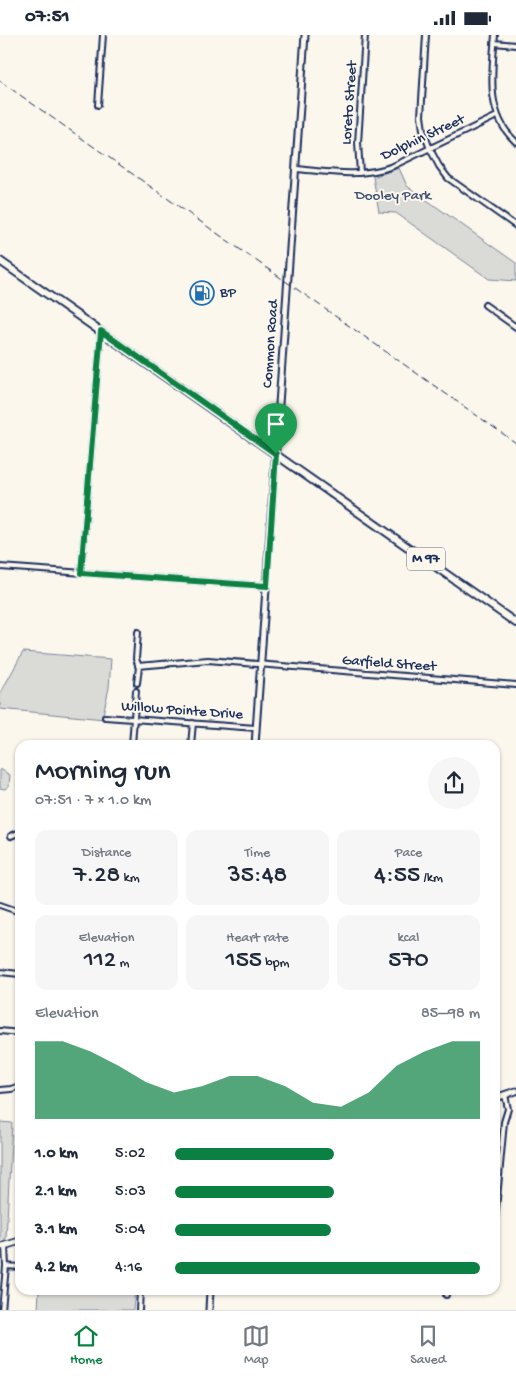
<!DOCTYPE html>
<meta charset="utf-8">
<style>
body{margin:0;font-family:"Gochi Hand",sans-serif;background:#f6f6f7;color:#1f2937;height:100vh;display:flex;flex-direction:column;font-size:19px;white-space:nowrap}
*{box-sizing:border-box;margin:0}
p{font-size:16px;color:#747a83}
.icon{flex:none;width:28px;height:28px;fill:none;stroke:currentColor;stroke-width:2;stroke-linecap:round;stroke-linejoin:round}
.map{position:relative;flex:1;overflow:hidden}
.side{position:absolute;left:15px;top:705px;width:485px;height:555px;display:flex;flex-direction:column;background:#fff;border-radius:15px;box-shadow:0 1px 4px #0004}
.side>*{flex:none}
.pin{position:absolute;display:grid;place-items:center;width:42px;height:42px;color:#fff;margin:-51px -21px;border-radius:50% 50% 50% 0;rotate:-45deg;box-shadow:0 0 5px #0007}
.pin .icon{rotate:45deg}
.round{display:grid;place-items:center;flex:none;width:52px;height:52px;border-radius:26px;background:#f6f6f7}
.summary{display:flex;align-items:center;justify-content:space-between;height:85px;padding:0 20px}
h1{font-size:28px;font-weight:600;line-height:38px}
.stats{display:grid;grid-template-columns:repeat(3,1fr);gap:8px;height:85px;padding:5px 20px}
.stats div{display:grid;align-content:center;border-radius:12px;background:#f6f6f7;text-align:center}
.stats b{font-size:25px;font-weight:600}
.stats small{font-size:14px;font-weight:400}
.stats p{font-size:14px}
.chart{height:140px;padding:10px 20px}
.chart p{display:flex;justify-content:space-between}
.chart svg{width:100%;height:90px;margin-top:5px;fill:#0b8043;opacity:.7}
ul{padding:0 20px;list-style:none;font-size:16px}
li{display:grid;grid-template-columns:80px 60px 1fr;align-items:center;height:38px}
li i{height:12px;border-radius:6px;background:#0b8043}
.status{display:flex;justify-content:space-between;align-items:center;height:35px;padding:0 25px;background:#fff;direction:ltr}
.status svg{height:14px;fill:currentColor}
.tab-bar{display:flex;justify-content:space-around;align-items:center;height:70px;border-top:1px solid #e0e1e3;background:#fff;font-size:14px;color:#747a83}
.tab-bar a{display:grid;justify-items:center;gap:2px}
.tab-bar .active{color:#0b8043}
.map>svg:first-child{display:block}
.green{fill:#dadad7;stroke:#7a849a}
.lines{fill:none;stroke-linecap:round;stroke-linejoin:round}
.minor-casing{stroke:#1b2f5e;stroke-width:8}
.tertiary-casing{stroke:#1b2f5e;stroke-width:9}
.secondary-casing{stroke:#1b2f5e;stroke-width:9}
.primary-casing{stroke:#1b2f5e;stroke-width:10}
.minor{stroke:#fbf7ec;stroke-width:4}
.tertiary{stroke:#fbf7ec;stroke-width:5}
.secondary{stroke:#fbf7ec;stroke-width:5.5}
.primary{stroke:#fbf7ec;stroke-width:6}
.rail{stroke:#1b2f5e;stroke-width:1;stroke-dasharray:8 4;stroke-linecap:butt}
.route-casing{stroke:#fff;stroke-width:10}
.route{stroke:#0b8043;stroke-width:6}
.labels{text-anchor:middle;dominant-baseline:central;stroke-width:4;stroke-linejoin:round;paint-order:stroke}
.shield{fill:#fbf7ec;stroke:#5e6b89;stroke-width:1}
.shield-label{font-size:14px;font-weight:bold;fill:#1b2f5e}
.street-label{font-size:15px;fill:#1b2f5e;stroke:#fbf7ec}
.park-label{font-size:15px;fill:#415176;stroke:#fbf7ec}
.poi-label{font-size:15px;fill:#1b2f5e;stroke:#fbf7ec;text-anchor:start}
</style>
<div class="status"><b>07:51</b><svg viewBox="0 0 49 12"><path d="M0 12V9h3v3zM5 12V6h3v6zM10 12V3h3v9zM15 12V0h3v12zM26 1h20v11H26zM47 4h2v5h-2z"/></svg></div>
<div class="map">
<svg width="516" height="1275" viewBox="0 0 516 1275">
<rect width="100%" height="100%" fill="#fbf7ec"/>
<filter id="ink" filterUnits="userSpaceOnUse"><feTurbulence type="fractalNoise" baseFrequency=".02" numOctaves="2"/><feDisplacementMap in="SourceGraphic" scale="10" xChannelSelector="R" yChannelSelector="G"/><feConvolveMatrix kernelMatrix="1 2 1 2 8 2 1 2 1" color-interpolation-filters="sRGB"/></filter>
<g filter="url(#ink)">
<!-- green -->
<path class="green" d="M399 133 407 151 516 228V246L489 244 396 178 379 177 373 142Z
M23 617 111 624 109 653 103 679 104 684 0 674V659Z
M0 734 10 740 9 751 5 754 0 753Z
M0 1087 12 1088 6 1204 0 1205Z
M39 1255H135L133 1275H38Z"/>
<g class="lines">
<!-- minor casing -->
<g class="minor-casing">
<path id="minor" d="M426 0 421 81 423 95 430 114 439 131 448 143 516 191
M495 0C492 37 485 79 516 107
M494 8 516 10
M98 70 103 0
M297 134C329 137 362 143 393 131L497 81
M360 138 358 108 365 0
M485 270 516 292
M0 532 267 551
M81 538 101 296
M138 631 208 625 516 650
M137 648 139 632 136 624 138 597
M105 682 256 693
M132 710 136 656
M191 710 193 688
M11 801 20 797
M0 870 20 877
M0 937 20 939
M0 996 20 998
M0 1055 11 1054 20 1051
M495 1185 504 1087 508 1074 505 1060
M6 1231 20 1232
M446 1260V1255
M2 1275 6 1231 5 1211
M139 1275 140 1255"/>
</g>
<!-- tertiary casing -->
<g class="tertiary-casing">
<path id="tertiary" d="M255 710 305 0
M209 1275 210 1255"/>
</g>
<!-- secondary casing -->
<g class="secondary-casing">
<path id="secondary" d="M495 1063 516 1056
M0 1212 20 1206"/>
</g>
<!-- primary casing -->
<g class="primary-casing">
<path id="primary" d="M0 226 516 588"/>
</g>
<!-- minor -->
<use href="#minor" class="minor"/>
<!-- tertiary -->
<use href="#tertiary" class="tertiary"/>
<!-- secondary -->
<use href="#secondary" class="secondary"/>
<!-- primary -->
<use href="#primary" class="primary"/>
<!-- rail -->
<path class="rail" d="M0 46 288 248 516 408"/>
</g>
</g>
<g class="lines" filter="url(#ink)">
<!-- route casing -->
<g class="route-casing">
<path id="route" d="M101 296 276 419 267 551 81 538Z"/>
</g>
<!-- route -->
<use href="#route" class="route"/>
</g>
<!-- icons -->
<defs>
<g id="fuel-ring" transform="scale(1.25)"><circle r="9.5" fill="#fbf7ec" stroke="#1f6fb2" stroke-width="1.5"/><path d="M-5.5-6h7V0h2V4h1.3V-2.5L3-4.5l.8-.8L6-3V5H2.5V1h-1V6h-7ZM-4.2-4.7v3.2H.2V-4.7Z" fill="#1f6fb2"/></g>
</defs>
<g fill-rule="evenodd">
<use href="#fuel-ring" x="202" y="258"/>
</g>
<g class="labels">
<!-- shield labels -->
<rect class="shield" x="407" y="512.5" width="38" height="23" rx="4"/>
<g class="shield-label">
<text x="426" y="524">M 97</text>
</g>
<!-- street labels -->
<g class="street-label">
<text transform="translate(350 68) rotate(-86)">Loreto Street</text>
<text transform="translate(423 103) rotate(-25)">Dolphin Street</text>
<text transform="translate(271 309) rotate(-86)">Common Road</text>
<text transform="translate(389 629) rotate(4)">Garfield Street</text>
<text transform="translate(182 676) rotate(4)">Willow Pointe Drive</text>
</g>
<!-- park labels -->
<g class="park-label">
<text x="393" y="161">Dooley Park</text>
</g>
<!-- poi labels -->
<g class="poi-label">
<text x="220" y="258">BP</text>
</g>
</g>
</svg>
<div class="pin" style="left:276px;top:419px;background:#1e9e55"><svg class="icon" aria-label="arrive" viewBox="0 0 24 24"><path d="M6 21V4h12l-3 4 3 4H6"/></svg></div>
<section class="side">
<div class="summary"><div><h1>Morning run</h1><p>07:51 · 7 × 1.0 km</p></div><a class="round"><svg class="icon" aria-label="share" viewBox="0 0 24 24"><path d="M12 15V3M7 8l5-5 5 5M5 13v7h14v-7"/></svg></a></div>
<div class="stats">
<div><p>Distance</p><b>7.28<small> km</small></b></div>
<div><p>Time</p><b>35:48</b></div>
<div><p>Pace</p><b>4:55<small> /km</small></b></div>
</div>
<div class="stats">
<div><p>Elevation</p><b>112<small> m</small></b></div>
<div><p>Heart rate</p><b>155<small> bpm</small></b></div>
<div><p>kcal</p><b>570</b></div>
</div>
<div class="chart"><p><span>Elevation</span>85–98 m</p>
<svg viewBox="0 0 160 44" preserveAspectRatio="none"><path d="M0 44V6L10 6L20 11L30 18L40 26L50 31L60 28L70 23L80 23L90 28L100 36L110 38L120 31L130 18L140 11L150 6L160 6V44z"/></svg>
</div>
<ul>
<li><b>1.0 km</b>5:02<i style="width:52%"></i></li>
<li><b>2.1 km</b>5:03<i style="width:52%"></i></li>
<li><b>3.1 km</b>5:04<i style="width:51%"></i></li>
<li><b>4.2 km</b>4:16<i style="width:100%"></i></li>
</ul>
</section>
</div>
<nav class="tab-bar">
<a class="active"><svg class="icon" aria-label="home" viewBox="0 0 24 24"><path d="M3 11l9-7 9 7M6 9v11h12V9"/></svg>Home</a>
<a><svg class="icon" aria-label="map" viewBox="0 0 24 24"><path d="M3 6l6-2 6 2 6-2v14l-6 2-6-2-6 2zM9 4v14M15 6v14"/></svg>Map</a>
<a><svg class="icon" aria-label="saved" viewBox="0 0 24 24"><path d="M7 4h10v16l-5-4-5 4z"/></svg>Saved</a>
</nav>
